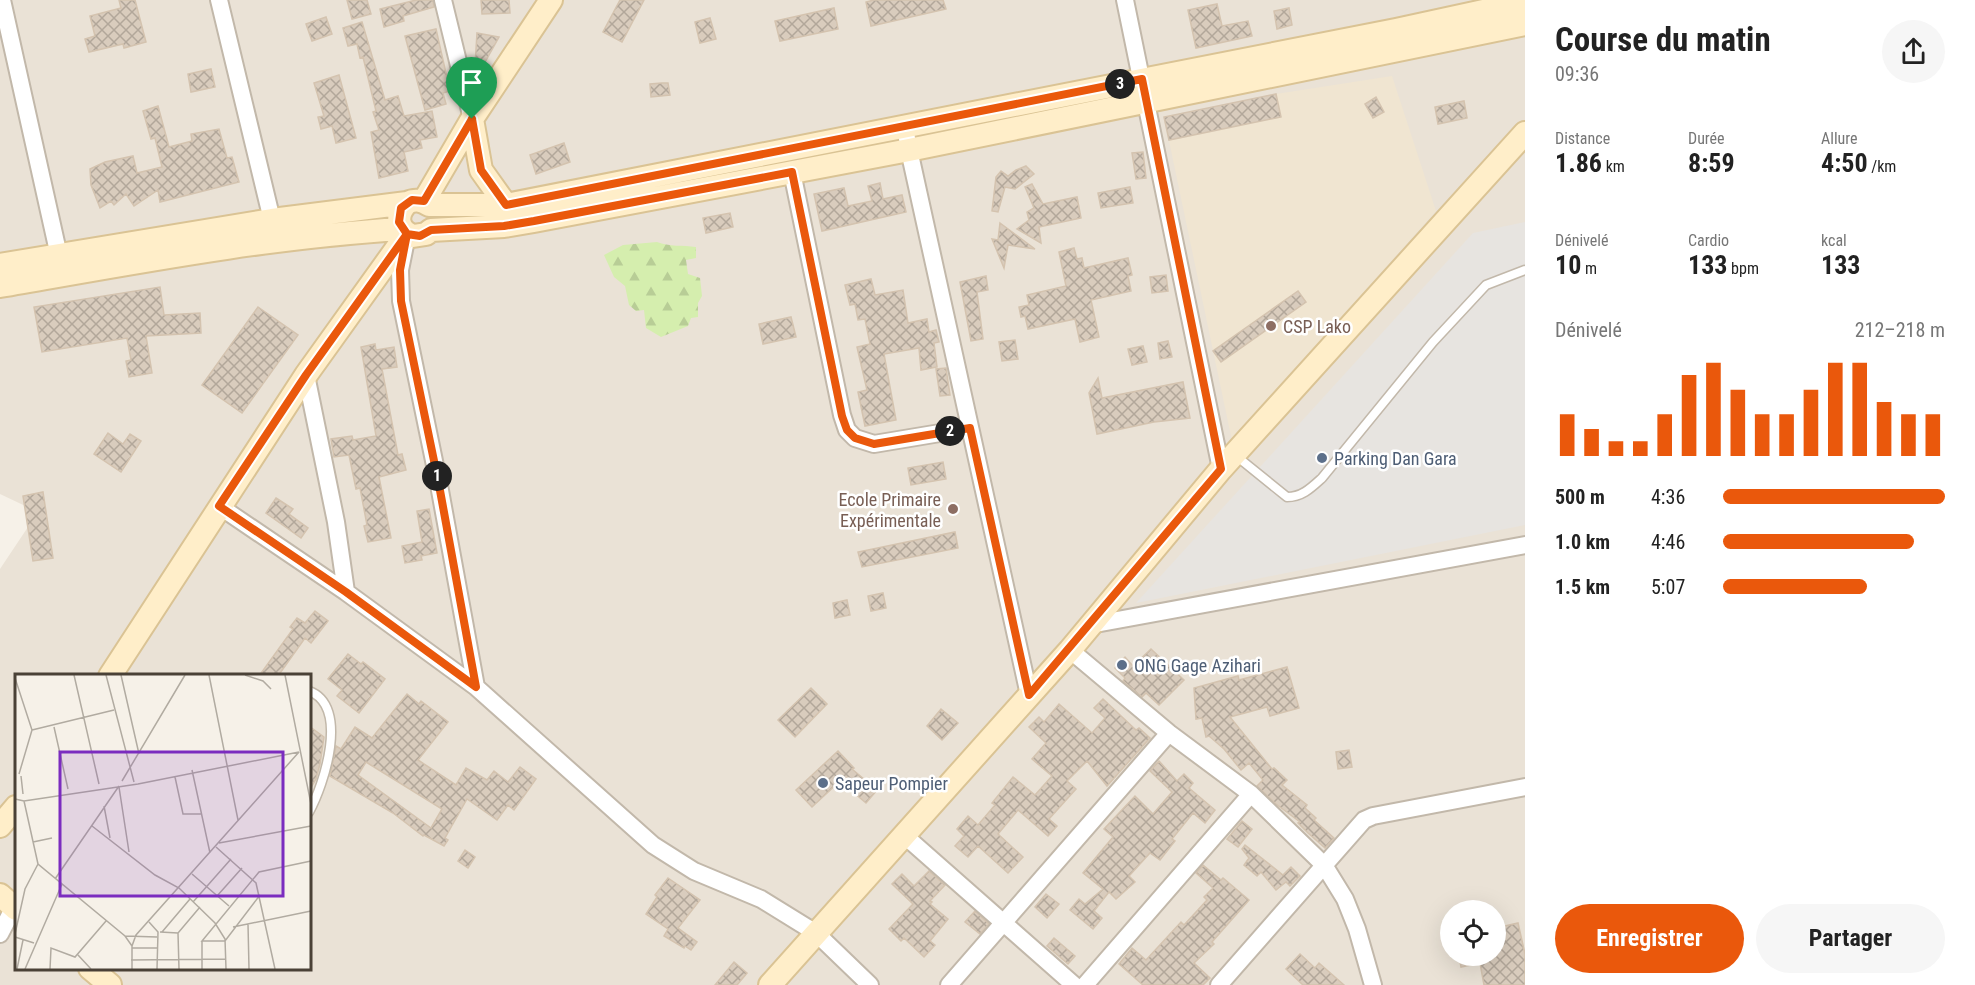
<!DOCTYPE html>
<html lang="fr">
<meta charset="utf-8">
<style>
body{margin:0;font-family:"Roboto Condensed",sans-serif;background:#f6f6f6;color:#222;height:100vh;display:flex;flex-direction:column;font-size:22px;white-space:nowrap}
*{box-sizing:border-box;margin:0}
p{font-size:20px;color:#767676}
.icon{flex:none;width:33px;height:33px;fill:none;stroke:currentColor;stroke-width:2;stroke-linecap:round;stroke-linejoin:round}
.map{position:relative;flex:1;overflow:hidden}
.details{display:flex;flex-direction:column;background:#fff;width:450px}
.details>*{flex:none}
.buttons{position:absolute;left:1440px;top:900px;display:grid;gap:12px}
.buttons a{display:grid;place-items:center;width:66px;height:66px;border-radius:50%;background:#fff;box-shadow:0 6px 24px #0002;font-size:30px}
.pin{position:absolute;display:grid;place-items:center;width:51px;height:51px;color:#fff;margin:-62px -26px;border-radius:50% 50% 50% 0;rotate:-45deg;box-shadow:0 0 6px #0007}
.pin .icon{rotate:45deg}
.km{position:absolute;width:30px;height:30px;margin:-15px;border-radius:50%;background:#222;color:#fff;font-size:16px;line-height:30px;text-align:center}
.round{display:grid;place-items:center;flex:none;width:63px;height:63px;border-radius:32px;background:#f6f6f6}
.headline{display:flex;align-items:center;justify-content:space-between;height:102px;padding:0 30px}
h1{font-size:33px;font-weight:700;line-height:45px}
.stats{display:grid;grid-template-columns:repeat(3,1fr);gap:9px;height:102px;padding:6px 30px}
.stats div{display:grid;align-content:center}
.stats b{font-size:26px;font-weight:700}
.stats small{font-size:16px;font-weight:400}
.stats p{font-size:16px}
.chart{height:168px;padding:12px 30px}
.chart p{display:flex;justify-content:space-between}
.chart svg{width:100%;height:108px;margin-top:6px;stroke:#ea580c;stroke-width:6}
.action{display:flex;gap:12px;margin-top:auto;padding:12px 30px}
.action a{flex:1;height:69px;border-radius:36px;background:#ea580c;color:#fff;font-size:24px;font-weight:700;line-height:69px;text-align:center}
.action a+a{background:#f6f6f6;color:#222}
ul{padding:0 30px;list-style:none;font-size:20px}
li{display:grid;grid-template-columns:96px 72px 1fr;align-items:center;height:45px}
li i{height:15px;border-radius:8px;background:#ea580c}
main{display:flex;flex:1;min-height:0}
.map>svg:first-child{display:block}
.residential{fill:#eae2d6;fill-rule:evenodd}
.education{fill:#f0e5d1}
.forest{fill:url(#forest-firs)}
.parking{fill:#e7e4e0}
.building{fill:url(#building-cross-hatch);stroke:#d4c3af;stroke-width:1.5;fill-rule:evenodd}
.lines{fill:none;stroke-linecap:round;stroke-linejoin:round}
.lane-casing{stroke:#c2b8aa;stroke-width:11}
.street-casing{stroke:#c2b8aa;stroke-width:20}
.secondary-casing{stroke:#dac394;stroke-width:26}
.lane{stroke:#fff;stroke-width:8}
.street{stroke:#fff;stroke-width:16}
.secondary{stroke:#ffeec9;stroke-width:22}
.route-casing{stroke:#fff;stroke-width:12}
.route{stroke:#ea580c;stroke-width:8}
.education-dot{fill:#8d6e63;stroke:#fff;stroke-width:2}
.service-dot{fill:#5c6f8a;stroke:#fff;stroke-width:2}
.labels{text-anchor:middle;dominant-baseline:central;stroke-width:5;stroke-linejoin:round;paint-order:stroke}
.education-label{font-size:18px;fill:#785e54;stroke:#fff;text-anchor:start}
.service-label{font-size:18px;fill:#4e5e75;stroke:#fff;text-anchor:start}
.inset-road{fill:none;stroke:#b1aba1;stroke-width:1.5}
.view{fill:#7b2cbf;fill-opacity:0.15;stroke:#7b2cbf;stroke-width:3}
.inset-edge{fill:none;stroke:#4a4136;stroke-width:3}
</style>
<main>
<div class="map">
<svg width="1525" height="985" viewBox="0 0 1525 985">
<defs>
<pattern id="forest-firs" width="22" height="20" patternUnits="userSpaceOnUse" patternTransform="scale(1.5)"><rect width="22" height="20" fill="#d5eeae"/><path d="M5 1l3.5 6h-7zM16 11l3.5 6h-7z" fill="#b8cd96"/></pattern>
<pattern id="building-cross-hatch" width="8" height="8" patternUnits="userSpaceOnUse" patternTransform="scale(1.5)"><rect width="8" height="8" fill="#d9ccbd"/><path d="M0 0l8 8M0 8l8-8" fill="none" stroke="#b2a79a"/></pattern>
</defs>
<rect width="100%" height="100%" fill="#f6f1e8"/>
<!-- residential -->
<path class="residential" d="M0 0H1525V985H0V569L38 512 0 494ZM16 676H309V968H16ZM1450 910H1496V956H1450Z"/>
<!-- education -->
<path class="education" d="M1392 76 1436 211 1232 441 1164 117 1276 94Z"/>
<!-- forest -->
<path class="forest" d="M657 242C669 247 683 245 696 247V258L686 260 688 274 700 278 702 296 698 303V317L691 318 688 326 661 337 646 328 644 310 636 311 629 305 625 286 614 277 604 255 623 245Z"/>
<!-- parking -->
<path class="parking" d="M1525 222V525L1136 603 1473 233Z"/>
<!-- building -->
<path class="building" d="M119 0H135L146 42 124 48 123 44 89 52 85 39 95 36 90 16 121 8Z
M347 0H367L371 14 352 19Z
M416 0H433L434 7 403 16 404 21 384 27 380 9Z
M481 0H509L510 13 482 14Z
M620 0H644L622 42 603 32Z
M874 0H943L946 9 871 26 866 2Z
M1217 4 1222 26 1248 21 1252 36 1196 48 1188 10Z
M834 8 838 29 780 41 775 21Z
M1289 8 1292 25 1277 29 1274 11Z
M326 17 332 34 312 41 306 24Z
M710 18 716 39 700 43 695 22Z
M362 22 385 100 398 96 404 116 432 111 437 137 420 140 422 148 404 152 408 171 379 178 371 132 379 130 373 112 376 111 363 57 360 58 357 44 348 46 343 28Z
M436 29 450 91 443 93 446 104 425 110 405 36Z
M477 33 499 37 474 82Z
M211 69 215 87 191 92 188 74Z
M339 75 356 138 336 143 332 126 321 129 318 117 324 116 314 83Z
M662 83H668L670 95 651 97 650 84Z
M1276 94 1281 117 1169 140 1164 117Z
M1376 97 1384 112 1373 118 1365 104Z
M1464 101 1467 118 1438 124 1435 107Z
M158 106 169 147 192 141 191 134 219 129 227 158 232 157 239 182 160 202 158 190 134 206 126 194 114 205 111 201 100 208 91 185 90 169 105 162 133 156 137 173 162 167 155 138 151 139 143 111Z
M564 143 570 162 536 174 530 155Z
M1143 152 1146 178 1136 179 1132 153Z
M1026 166 1034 174 1015 189 1005 187 998 212 992 211 996 177 1001 171 1008 176 1016 170Z
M880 183 883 199 902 195 906 212 822 231 814 194 844 188 848 206 872 201 868 186Z
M1032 184 1043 204 1077 197 1081 218 1039 227 1041 243 1017 229 1029 220 1027 212 1034 208 1025 187Z
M1130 187 1133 203 1101 208 1098 193Z
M730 213 733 227 706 233 703 218Z
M1000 223 1035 249 1008 245 1004 268 992 239 998 240Z
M1074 248 1077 259 1082 258 1084 268 1128 258 1132 275 1128 276 1131 291 1091 300 1099 337 1080 342 1075 319 1028 329 1025 316 1021 317 1019 307 1029 305 1027 295 1066 286 1059 252Z
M1166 275 1168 291 1152 293 1150 277Z
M986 276 988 290 977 292 983 339 971 341 960 282Z
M871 279 875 295 903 290 908 323 927 319 929 332 936 330 939 342 934 343 937 367 921 370 919 348 884 354 896 420 865 426 858 392 867 390 857 347 870 344 865 319 858 320 855 304 850 305 845 285Z
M160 287 164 315 200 313 201 333 146 336 152 373 129 377 126 361 131 360 127 338 42 352 34 307Z
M1298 291 1306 302 1221 362 1213 351Z
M258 307 298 335 242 413 202 385Z
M791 317 796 337 763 344 759 324Z
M1015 340 1018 359 1002 361 999 342Z
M1168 341 1172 357 1160 359 1158 343Z
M375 344 376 350 394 347 397 367 382 369 398 455 402 454 406 470 379 477 391 538 368 542 364 526 367 525 360 488 356 489 349 455 334 457 331 439 352 436 353 440 376 436 361 347Z
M1143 346 1147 362 1132 365 1128 349Z
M946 368 950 395 940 396 936 369Z
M1098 378 1102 398 1183 382 1190 418 1154 422 1097 434 1089 393Z
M108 433 123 444 130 434 141 441 121 472 94 454Z
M943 462 946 479 911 485 908 468Z
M43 492 53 558 33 561 23 496Z
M276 498 293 509 289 514 308 528 301 538 266 513Z
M429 509 437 553 421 556 422 560 405 563 402 546 422 542 417 511Z
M955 532 958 548 862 567 858 552Z
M883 593 886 608 871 611 868 596Z
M847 600 850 615 835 618 833 603Z
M315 611 328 621 311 643 305 638 278 676H259L293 629 290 627 297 618 305 623Z
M1151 649 1184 680 1159 705 1146 693 1142 697 1123 681 1125 678 1115 668 1125 657 1133 666Z
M348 654 361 664 363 662 385 679 359 713 337 696 342 690 328 679Z
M1287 667 1299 708 1270 716 1267 707 1230 717 1272 769 1274 768 1287 780 1282 785 1307 805 1305 808 1316 818 1314 820 1334 838 1325 848 1308 833 1298 823 1300 822 1276 804 1257 786 1263 780 1249 763 1241 770 1224 749 1209 736 1206 737 1202 718 1196 719 1194 688 1238 676 1239 680Z
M811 688 827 704 795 737 778 720Z
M407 694 419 704 421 701 448 722 418 760 456 785 466 768 487 780 494 771 508 782 520 767 536 779 514 810 508 805 497 820 467 799 445 838 448 840 444 846 424 835 423 836 393 813 330 776 336 746 341 749 355 727 372 738ZM366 762 442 809 431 828 358 775Z
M1103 699 1136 730 1139 728 1150 738 1107 786 1087 761 1067 781 1076 789 1049 819 1057 826 1048 836 1018 810 998 834 1023 857 1008 873 978 846 968 857 955 846 964 836 957 829 968 816 978 825 995 805 992 803 1013 777 1035 795 1052 776 1032 759 1046 743 1029 727 1039 717 1044 722 1059 704 1092 733 1105 718 1094 708Z
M941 709 958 723 942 740 927 726Z
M309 726 324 737 320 764 316 779 309 791Z
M1349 750 1352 767 1338 769 1336 752Z
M838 751 854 768 852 769 877 790 866 803 840 781 812 807 796 790Z
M1159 761 1177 781 1184 774 1193 783 1189 788 1215 810 1205 823 1193 813 1172 839 1175 841 1160 860 1150 853 1129 876 1135 882 1116 899 1109 892 1094 911 1102 918 1093 929 1070 910 1079 899 1085 904 1103 889 1083 873 1113 837 1104 829 1135 796 1153 814 1172 792 1150 771Z
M1242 821 1252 829 1238 847 1227 839Z
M1245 845 1283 875 1291 867 1300 876 1290 886 1286 882 1276 890 1261 872 1257 876 1244 865 1249 858 1242 849Z
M465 850 475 857 468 868 458 861Z
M1203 865 1221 880 1223 878 1249 900 1212 942 1214 944 1194 963 1210 978 1203 985H1143L1119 964 1132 948 1146 960 1181 922 1184 925 1207 900 1204 897 1213 888 1196 873Z
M929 871 945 885 930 901 932 902 930 904 948 919 930 941 935 945 924 957 904 938 901 941 889 929 913 904 892 884 902 874 914 886Z
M668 878 700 900 678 928 697 942 691 950 685 946 684 948 664 936 668 929 646 914 657 897 655 895Z
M1046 894 1059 904 1047 918 1035 907Z
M975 911 989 924 980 934 965 922Z
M1518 923 1525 954V985H1484L1480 963 1461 967 1459 956H1496V928Z
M1054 938 1075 956 1068 964 1047 946Z
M1300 954 1315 968 1319 963 1344 985H1303L1286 969Z
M734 962 747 973 737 985H715Z"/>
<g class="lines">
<!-- lane casing -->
<g class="lane-casing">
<path id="lane" d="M1235 455 1287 497C1302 497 1311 488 1322 478L1433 342 1486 285 1525 270
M309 691C350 706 324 785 309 812"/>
</g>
<!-- street casing -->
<g class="street-casing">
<path id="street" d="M2 0 59 256
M219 0 272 220
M443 0 472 119
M1125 0 1221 469
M905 127 909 150 1029 695
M792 172 842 415 847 430 855 438 874 444 970 428
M406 240 400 270 401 301 439 485 476 687
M306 375 336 522 346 592
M219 506 346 592 476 687 653 845 694 871 761 899 816 933 870 985
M1090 625 1525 545
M1070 650 1169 733 1251 794 1324 865 1345 899 1357 929 1373 985
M905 836 1074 985
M0 934 14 907
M949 985 1169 733
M1085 985 1251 794
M1219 985 1364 820 1373 816 1525 787"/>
</g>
<!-- secondary casing -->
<g class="secondary-casing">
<path id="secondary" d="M472 119 481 170 506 205
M424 201 472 119 551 0
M407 203C395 215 397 230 413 236L426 234 431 230 504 226 534 221 909 150 1525 24
M0 265 272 220 407 203C415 199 421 200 429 205H506L1396 30 1525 2
M0 286C133 263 267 237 402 229
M110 676 306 375 407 234
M0 826 16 807
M0 895 16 909
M90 968 110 985
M770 985 1070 650 1221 469 1525 133"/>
</g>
<!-- lane -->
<use href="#lane" class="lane"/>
<!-- street -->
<use href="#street" class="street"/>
<!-- secondary -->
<use href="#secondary" class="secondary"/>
</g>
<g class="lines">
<!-- route casing -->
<g class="route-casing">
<path id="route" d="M472 119 424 201 412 200 401 208 399 222 407 234 306 375 219 506 346 592 476 687 439 485 401 301 400 270 407 234 420 236 431 230 504 226 534 221 792 172 842 416 847 430 855 438 874 444 970 428 1029 695 1221 469 1142 79 506 205 481 170 472 119"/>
</g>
<!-- route -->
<use href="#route" class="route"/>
</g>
<!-- markers -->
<g class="education-dot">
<circle cx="1271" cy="326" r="6"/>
<circle cx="953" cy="509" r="6"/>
</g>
<g class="service-dot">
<circle cx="1322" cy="458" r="6"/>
<circle cx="1122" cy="665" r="6"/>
<circle cx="823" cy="783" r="6"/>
</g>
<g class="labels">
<!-- education labels -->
<g class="education-label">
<text x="1283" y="326">CSP Lako</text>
<text x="941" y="499" text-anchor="end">Ecole Primaire<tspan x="941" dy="21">Expérimentale</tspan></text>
</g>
<!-- service labels -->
<g class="service-label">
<text x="1334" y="458">Parking Dan Gara</text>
<text x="1134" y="665">ONG Gage Azihari</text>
<text x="835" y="783">Sapeur Pompier</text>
</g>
</g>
<!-- overview -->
<g transform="translate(15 674)">
<rect width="296" height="296" fill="#f6f1e8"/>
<path class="inset-road" d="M59 1 84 110M91 1 119 108M106 1 124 80M194 1 223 146M230 1 248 7 256 15M270 1 296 130M0 4 17 56 4 100M39 53 53 115M17 56 99 36M177 96 195 179M6 102 8 120M160 103 168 140H186M107 107 170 1M104 113 114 178M0 125 9 127 123 110 284 78M9 127 23 190 110 262 117 272M89 132 95 164M77 152 140 201 164 214 200 249 210 265 211 295M18 168 37 164M204 169 296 152M201 173 241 209 260 295M177 200 214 232M40 205 104 112M245 221 210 267H187L244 198 296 187M202 222 227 194M178 228 216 185M134 248 143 258 142 295M233 250 234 295M218 253 296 237M145 258 163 259M147 258 175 225M0 260 10 215 23 190M110 262 142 263M0 263 19 269M187 267V295M117 274H142M63 281 76 295M116 286 211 285M2 295 8 266M10 295 47 210M35 295 36 274 60 283 91 247M117 295V272L121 261 284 78M164 295 163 259 185 233"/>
<path class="view" d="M45 78H268V222H45Z"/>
<rect width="296" height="296" class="inset-edge"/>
</g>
</svg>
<div class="buttons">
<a><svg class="icon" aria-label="locate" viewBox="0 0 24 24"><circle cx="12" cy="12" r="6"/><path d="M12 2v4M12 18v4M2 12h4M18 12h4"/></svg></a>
</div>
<div class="pin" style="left:472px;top:119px;background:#1e9e55"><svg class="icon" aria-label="arrive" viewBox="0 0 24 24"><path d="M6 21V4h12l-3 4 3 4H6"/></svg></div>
<b class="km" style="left:437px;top:476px">1</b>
<b class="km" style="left:950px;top:431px">2</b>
<b class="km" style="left:1120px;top:84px">3</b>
</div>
<section class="details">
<div class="headline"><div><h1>Course du matin</h1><p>09:36</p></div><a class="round"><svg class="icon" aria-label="share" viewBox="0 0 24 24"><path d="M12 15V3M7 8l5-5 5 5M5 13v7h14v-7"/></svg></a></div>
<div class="stats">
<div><p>Distance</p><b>1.86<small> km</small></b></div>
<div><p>Durée</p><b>8:59</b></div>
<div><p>Allure</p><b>4:50<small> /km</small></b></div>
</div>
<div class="stats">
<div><p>Dénivelé</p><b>10<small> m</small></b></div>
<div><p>Cardio</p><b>133<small> bpm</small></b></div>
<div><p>kcal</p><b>133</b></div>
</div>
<div class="chart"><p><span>Dénivelé</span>212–218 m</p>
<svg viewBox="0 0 160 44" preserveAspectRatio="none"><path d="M5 44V27M15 44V33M25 44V38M35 44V38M45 44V27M55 44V11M65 44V6M75 44V17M85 44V27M95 44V27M105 44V17M115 44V6M125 44V6M135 44V22M145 44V27M155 44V27"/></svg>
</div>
<ul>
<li><b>500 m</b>4:36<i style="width:100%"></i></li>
<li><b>1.0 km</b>4:46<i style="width:86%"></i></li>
<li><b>1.5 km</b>5:07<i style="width:65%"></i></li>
</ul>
<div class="action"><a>Enregistrer</a><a>Partager</a></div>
</section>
</main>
